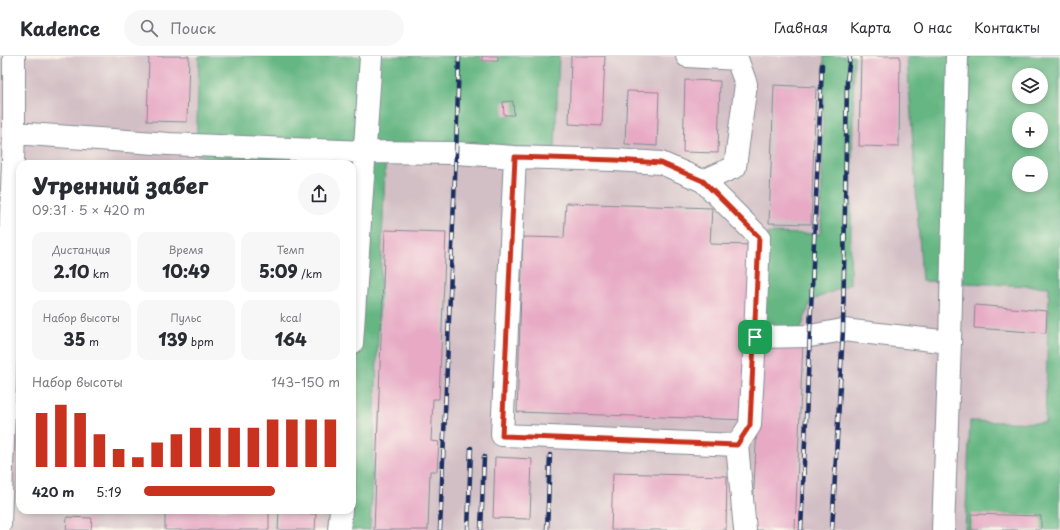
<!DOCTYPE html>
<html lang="ru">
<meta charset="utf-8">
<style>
body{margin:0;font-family:"Playpen Sans",sans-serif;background:#f7f7f7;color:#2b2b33;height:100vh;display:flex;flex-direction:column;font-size:15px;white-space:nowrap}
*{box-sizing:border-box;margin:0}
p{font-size:13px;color:#7c7c81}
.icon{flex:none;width:22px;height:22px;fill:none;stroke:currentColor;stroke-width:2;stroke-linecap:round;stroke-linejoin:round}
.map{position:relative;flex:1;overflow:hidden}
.sheet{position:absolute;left:16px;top:104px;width:340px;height:354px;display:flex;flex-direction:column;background:#fff;border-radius:12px;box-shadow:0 2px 6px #0003}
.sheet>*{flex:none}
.buttons{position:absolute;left:1012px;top:12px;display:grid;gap:8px}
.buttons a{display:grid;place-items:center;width:36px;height:36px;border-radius:50%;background:#fff;box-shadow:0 2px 6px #0003;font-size:20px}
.pin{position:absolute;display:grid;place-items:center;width:34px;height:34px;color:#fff;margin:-17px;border-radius:8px;box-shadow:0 2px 6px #0006}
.round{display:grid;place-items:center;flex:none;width:42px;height:42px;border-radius:21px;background:#f7f7f7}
.overview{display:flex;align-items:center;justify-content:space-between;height:68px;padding:0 16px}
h1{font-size:22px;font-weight:800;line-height:30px}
.figures{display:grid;grid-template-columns:repeat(3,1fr);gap:6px;height:68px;padding:4px 16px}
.figures div{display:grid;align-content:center;border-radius:10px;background:#f7f7f7;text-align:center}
.figures b{font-size:17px;font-weight:800}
.figures small{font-size:11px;font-weight:400}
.figures p{font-size:11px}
.chart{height:112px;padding:8px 16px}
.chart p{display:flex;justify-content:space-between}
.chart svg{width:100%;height:72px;margin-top:4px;stroke:#c8321e;stroke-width:6}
ul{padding:0 16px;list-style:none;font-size:13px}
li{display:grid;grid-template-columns:64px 48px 1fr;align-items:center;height:30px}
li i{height:10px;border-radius:5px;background:#c8321e}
header{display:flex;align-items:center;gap:24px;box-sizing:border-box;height:56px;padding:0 20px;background:#fff;border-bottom:1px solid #e1e1e2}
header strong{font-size:19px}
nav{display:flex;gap:22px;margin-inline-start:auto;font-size:14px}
.search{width:280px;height:36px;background:#f7f7f7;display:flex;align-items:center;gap:10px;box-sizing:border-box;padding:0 14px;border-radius:22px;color:#7c7c81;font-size:15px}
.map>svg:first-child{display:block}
.industrial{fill:#d2bec5;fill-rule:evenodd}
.forest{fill:#65b682;stroke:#407270;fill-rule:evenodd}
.building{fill:#e7a9c4}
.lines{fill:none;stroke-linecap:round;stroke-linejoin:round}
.minor-casing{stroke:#858a93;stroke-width:24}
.minor{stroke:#fff;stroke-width:22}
.rail-casing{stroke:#1b2f5e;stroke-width:4.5}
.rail{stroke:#fbf7ec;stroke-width:3;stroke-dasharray:9;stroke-linecap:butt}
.route-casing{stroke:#fff;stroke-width:8}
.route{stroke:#c8321e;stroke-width:5}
</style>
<header>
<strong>Kadence</strong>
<div class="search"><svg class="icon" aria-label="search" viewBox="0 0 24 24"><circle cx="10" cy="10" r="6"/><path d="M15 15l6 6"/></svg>Поиск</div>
<nav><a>Главная</a><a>Карта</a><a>О нас</a><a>Контакты</a></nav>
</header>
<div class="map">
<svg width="1060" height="474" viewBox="0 0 1060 474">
<rect width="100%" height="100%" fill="#fbf7ec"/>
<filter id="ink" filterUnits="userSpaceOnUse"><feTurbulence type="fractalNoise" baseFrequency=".025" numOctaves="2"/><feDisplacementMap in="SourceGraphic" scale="8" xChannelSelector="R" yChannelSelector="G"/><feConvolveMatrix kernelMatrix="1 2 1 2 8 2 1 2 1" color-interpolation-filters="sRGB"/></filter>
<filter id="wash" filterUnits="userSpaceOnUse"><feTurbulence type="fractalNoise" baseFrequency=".012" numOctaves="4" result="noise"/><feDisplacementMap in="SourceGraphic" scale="16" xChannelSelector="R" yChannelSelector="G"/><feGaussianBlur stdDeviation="0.9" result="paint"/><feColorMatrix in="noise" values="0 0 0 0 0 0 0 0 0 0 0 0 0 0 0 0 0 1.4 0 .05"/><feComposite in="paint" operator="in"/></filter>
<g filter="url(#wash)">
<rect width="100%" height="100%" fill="#efe5c8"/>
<!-- industrial -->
<path class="industrial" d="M0 0H1060V474H0ZM1019 19H1041V41H1019ZM1019 63H1041V85H1019ZM1019 107H1041V129H1019ZM20 108H352V454H20Z"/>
<!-- forest -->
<path class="forest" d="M199 0H559L555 92 386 90 370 474H351V458L304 456V454H352V108H222L196 98Z
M824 0H854L850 228 811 245 800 275H763L768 177 821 178Z
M907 0H1060V474H965L970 365 1045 367 1049 231 922 225ZM1019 19H1041V41H1019ZM1019 63H1041V85H1019ZM1019 107H1041V129H1019Z"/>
<g id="blocks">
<!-- building -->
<path class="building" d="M149 0H189L187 66 147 65Z
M482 0H498V5H482Z
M571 0H605L602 70 569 68Z
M861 0H900L899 91 859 90Z
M685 24 720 25 718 97 683 96Z
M774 29 816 31 811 168 769 167Z
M627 35 659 36 657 90 625 88Z
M513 45 514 59H504L503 46Z
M566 147 712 152 710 188 754 189 748 364 517 356 523 181 564 182Z
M385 174 446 176 439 343H433L431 385 439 386 437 415H430L428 474H374Z
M975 249 1047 255 1046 277 974 272Z
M761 284 803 286 795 474H752Z
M495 401 532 403 530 463 493 462Z
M613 417 727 420 726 474H611Z
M165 454H269V474H165Z
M279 456 316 458 315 474H278Z
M971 458 1041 460V474H971Z
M67 461 92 462 91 474H66Z"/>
</g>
</g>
<g filter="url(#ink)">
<use href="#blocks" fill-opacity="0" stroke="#858a93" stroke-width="1"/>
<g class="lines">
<!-- minor casing -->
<g class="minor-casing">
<path id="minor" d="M687 0 737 3 746 28 735 111 703 125
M14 77 169 88 365 96 456 97 515 101 615 104 661 107 703 125 759 181 755 281
M515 101 502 379 737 389 750 369 755 281 810 280 843 274 950 286
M352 287 371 0
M737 389 745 474
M0 468 14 77V0
M339 474 341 454
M943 474 950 286 957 0"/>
</g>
<!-- minor -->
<use href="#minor" class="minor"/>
<!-- rail casing -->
<g class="rail-casing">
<path id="rail" d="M440 474 456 97 459 0
M468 474 471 392
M481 474 484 401
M547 474 550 399
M801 474 822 9
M832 474 843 274 847 25 850 0"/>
</g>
<!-- rail -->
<use href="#rail" class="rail"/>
</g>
</g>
<g class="lines" filter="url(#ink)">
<!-- route casing -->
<g class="route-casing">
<path id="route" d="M515 101 615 104 661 107 703 125 759 181 750 369 737 389 502 380Z"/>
</g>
<!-- route -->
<use href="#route" class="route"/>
</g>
</svg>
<div class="buttons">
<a><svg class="icon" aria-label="layers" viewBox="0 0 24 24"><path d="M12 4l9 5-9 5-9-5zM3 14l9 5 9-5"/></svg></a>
<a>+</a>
<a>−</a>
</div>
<div class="pin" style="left:755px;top:281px;background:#1e9e55"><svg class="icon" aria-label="arrive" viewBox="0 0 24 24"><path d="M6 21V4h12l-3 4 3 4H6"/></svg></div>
<section class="sheet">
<div class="overview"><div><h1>Утренний забег</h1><p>09:31 · 5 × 420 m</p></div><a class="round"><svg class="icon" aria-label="share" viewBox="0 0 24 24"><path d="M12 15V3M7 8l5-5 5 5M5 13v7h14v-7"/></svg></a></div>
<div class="figures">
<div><p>Дистанция</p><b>2.10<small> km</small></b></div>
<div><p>Время</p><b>10:49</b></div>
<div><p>Темп</p><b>5:09<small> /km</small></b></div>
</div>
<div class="figures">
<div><p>Набор высоты</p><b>35<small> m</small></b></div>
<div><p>Пульс</p><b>139<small> bpm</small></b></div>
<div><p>kcal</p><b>164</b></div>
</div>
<div class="chart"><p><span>Набор высоты</span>143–150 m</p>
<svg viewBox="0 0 160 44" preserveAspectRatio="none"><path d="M5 44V11M15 44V6M25 44V11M35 44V24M45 44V33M55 44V38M65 44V29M75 44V24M85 44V20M95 44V20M105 44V20M115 44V20M125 44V15M135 44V15M145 44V15M155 44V15"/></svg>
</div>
<ul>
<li><b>420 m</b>5:19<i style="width:67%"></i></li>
</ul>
</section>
</div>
